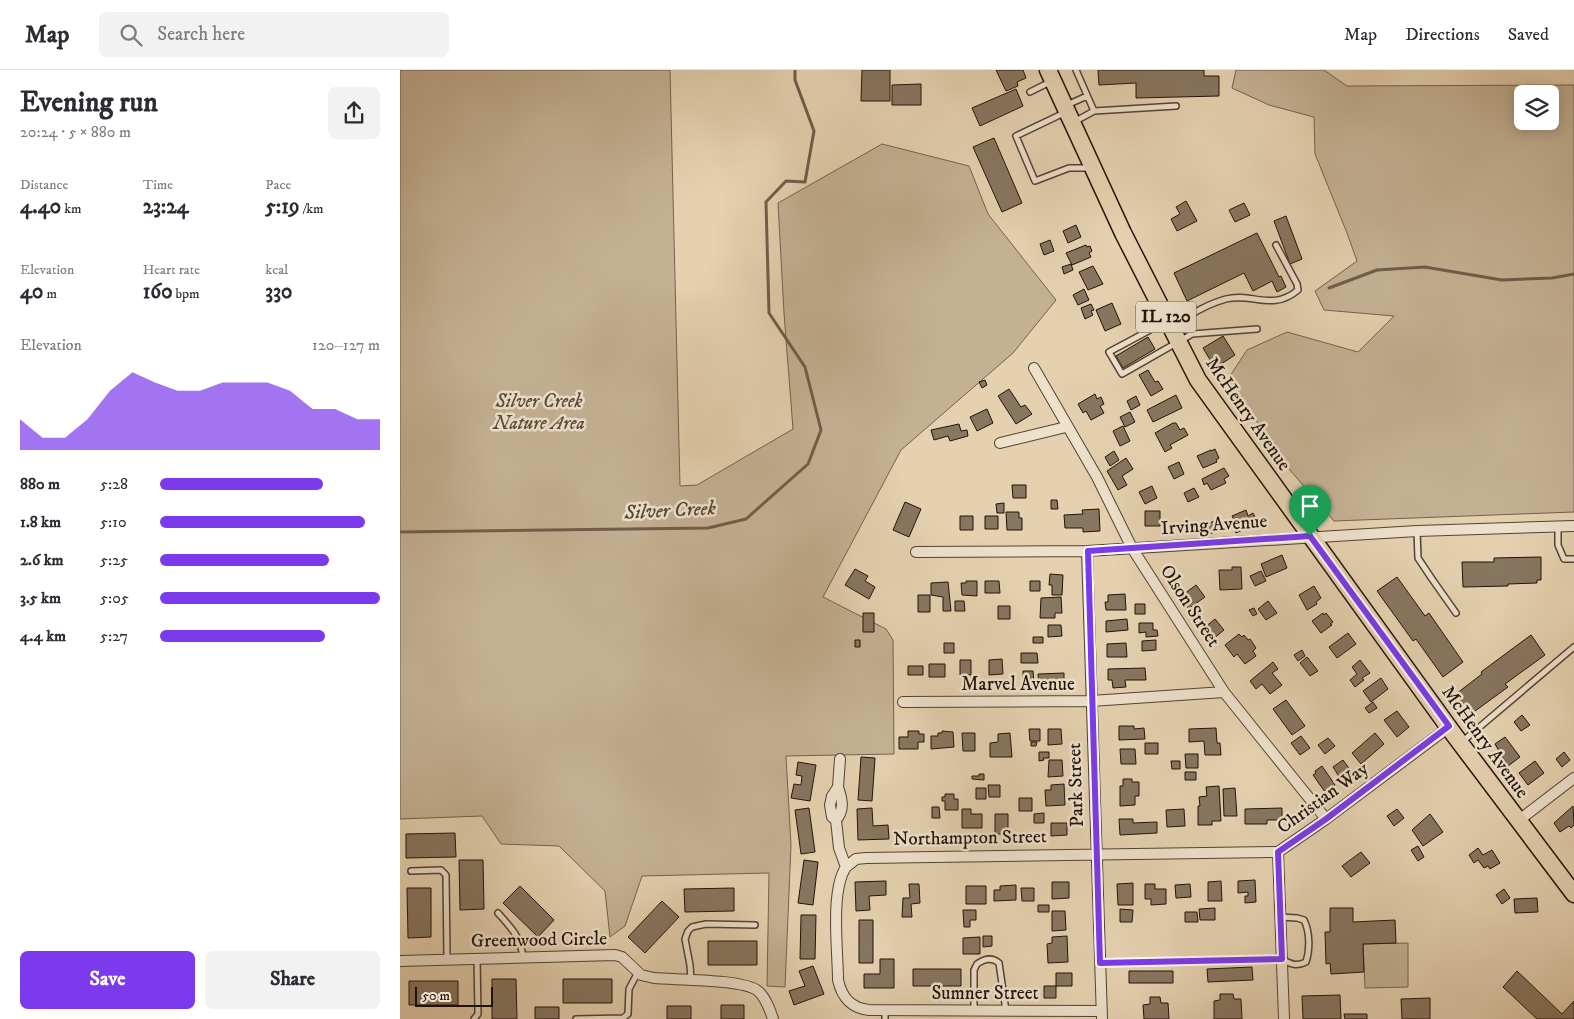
<!DOCTYPE html>
<meta charset="utf-8">
<style>
body{margin:0;font-family:"IM FELL DW Pica",serif;background:#f2f2f3;color:#2b2b33;height:100vh;display:flex;flex-direction:column;font-size:19px;white-space:nowrap}
*{box-sizing:border-box;margin:0}
p{font-size:16px;color:#7c7c81}
.icon{flex:none;width:28px;height:28px;fill:none;stroke:currentColor;stroke-width:2;stroke-linecap:round;stroke-linejoin:round}
.map{position:relative;flex:1;overflow:hidden}
.drawer{display:flex;flex-direction:column;background:#fff;width:400px}
.drawer>*{flex:none}
.fabs{position:absolute;left:1114px;top:15px;display:grid;gap:10px}
.fabs a{display:grid;place-items:center;width:45px;height:45px;border-radius:8px;background:#fff;box-shadow:0 2px 12px #0003;font-size:25px}
.scale{position:absolute;left:15px;bottom:12px;width:78px;box-sizing:border-box;padding-left:5px;border:2px solid #211309;border-top:0;font-size:14px;line-height:18px;white-space:nowrap;color:#211309;-webkit-text-stroke:4px #eee1cc;paint-order:stroke}
.pin{position:absolute;display:grid;place-items:center;width:42px;height:42px;color:#fff;margin:-51px -21px;border-radius:50% 50% 50% 0;rotate:-45deg;box-shadow:0 0 5px #0007}
.pin .icon{rotate:45deg}
.round{display:grid;place-items:center;flex:none;width:52px;height:52px;border-radius:8px;background:#f2f2f3}
.head{display:flex;align-items:center;justify-content:space-between;height:85px;padding:0 20px}
h1{font-size:28px;font-weight:800;line-height:38px}
.stats{display:grid;grid-template-columns:repeat(3,1fr);gap:8px;height:85px;padding:5px 20px}
.stats div{display:grid;align-content:center}
.stats b{font-size:21px;font-weight:800}
.stats small{font-size:14px;font-weight:400}
.stats p{font-size:14px}
.chart{height:140px;padding:10px 20px}
.chart p{display:flex;justify-content:space-between}
.chart svg{width:100%;height:90px;margin-top:5px;fill:#7c3aed;opacity:.7}
.cta{display:flex;gap:10px;margin-top:auto;padding:10px 20px}
.cta a{flex:1;height:58px;border-radius:8px;background:#7c3aed;color:#fff;font-size:20px;font-weight:800;line-height:58px;text-align:center}
.cta a+a{background:#f2f2f3;color:#2b2b33}
ul{padding:0 20px;list-style:none;font-size:16px}
li{display:grid;grid-template-columns:80px 60px 1fr;align-items:center;height:38px}
li i{height:12px;border-radius:6px;background:#7c3aed}
header{display:flex;align-items:center;gap:30px;box-sizing:border-box;height:70px;padding:0 25px;background:#fff;border-bottom:1px solid #e1e1e2}
header strong{font-size:24px}
nav{display:flex;gap:28px;margin-inline-start:auto;font-size:18px}
.search{width:350px;height:45px;background:#f2f2f3;display:flex;align-items:center;gap:12px;box-sizing:border-box;padding:0 18px;border-radius:8px;color:#7c7c81;font-size:19px}
main{display:flex;flex:1;min-height:0}
.map>svg:first-child{display:block}
.green{fill:#c4b194;stroke:#72624e;fill-rule:evenodd}
.lines{fill:none;stroke-linecap:round;stroke-linejoin:round}
.stream{stroke:#6e5e4b;stroke-width:3}
.building{fill:#877660;stroke:#211309}
.service-casing{stroke:#524233;stroke-width:8}
.minor-casing{stroke:#524233;stroke-width:12}
.primary-casing{stroke:#211309;stroke-width:19}
.service{stroke:#eee1cc;stroke-width:5}
.minor{stroke:#eee1cc;stroke-width:10}
.primary{stroke:#e5d1b0;stroke-width:16}
.route-casing{stroke:#fff;stroke-width:10}
.route{stroke:#7c3aed;stroke-width:6}
.labels{text-anchor:middle;dominant-baseline:central;stroke-width:5;stroke-linejoin:round;paint-order:stroke}
.shield{fill:#eee1cc;stroke:#5e5144;stroke-width:1}
.shield-label{font-size:18px;font-weight:bold;fill:#211309}
.park-label{font-size:19px;font-style:italic;fill:#5a4a3a;stroke:#eee1cc}
.street-label{font-size:19px;fill:#211309;stroke:#eee1cc}
.water-label{font-size:20px;font-style:italic;fill:#554535;stroke:#eee1cc}
</style>
<header>
<strong>Map</strong>
<div class="search"><svg class="icon" aria-label="search" viewBox="0 0 24 24"><circle cx="10" cy="10" r="6"/><path d="M15 15l6 6"/></svg>Search here</div>
<nav><a>Map</a><a>Directions</a><a>Saved</a></nav>
</header>
<main>
<section class="drawer">
<div class="head"><div><h1>Evening run</h1><p>20:24 · 5 × 880 m</p></div><a class="round"><svg class="icon" aria-label="share" viewBox="0 0 24 24"><path d="M12 15V3M7 8l5-5 5 5M5 13v7h14v-7"/></svg></a></div>
<div class="stats">
<div><p>Distance</p><b>4.40<small> km</small></b></div>
<div><p>Time</p><b>23:24</b></div>
<div><p>Pace</p><b>5:19<small> /km</small></b></div>
</div>
<div class="stats">
<div><p>Elevation</p><b>40<small> m</small></b></div>
<div><p>Heart rate</p><b>160<small> bpm</small></b></div>
<div><p>kcal</p><b>330</b></div>
</div>
<div class="chart"><p><span>Elevation</span>120–127 m</p>
<svg viewBox="0 0 160 44" preserveAspectRatio="none"><path d="M0 44V29L10 38L20 38L30 29L40 15L50 6L60 11L70 15L80 15L90 11L100 11L110 11L120 15L130 24L140 24L150 29L160 29V44z"/></svg>
</div>
<ul>
<li><b>880 m</b>5:28<i style="width:74%"></i></li>
<li><b>1.8 km</b>5:10<i style="width:93%"></i></li>
<li><b>2.6 km</b>5:25<i style="width:77%"></i></li>
<li><b>3.5 km</b>5:05<i style="width:100%"></i></li>
<li><b>4.4 km</b>5:27<i style="width:75%"></i></li>
</ul>
<div class="cta"><a>Save</a><a>Share</a></div>
</section>
<div class="map">
<svg width="1174" height="949" viewBox="0 0 1174 949">
<rect width="100%" height="100%" fill="#e5d1b0"/>
<filter id="stains"><feTurbulence type="fractalNoise" baseFrequency=".004" numOctaves="4"/><feColorMatrix values="0 0 0 0 .2 0 0 0 0 .09 0 0 0 0 .02 0 0 0 .5 -.17"/></filter>
<radialGradient id="worn" r=".72"><stop offset=".6" stop-color="#630" stop-opacity="0"/><stop offset="1" stop-color="#630" stop-opacity=".3"/></radialGradient>
<!-- green -->
<path class="green" d="M0 0H270L280 416 297 415 393 359 384 243 378 133 482 74 569 96 588 144 656 230 613 283 501 380 423 527 486 559 493 570 494 684 386 686 391 775 385 917 367 916 369 803 242 806 225 856 210 867 205 821 159 776 101 774 82 746 0 749Z
M836 0H924L947 16 1174 15V442L934 451 889 399 828 309 847 280 887 262 958 282 994 246 924 240 915 221 957 191 947 163 915 84 914 47 869 35 832 18ZM1122 24H1150V51H1122Z
M1008 873V917L965 918 963 874Z"/>
<g class="lines">
<!-- stream -->
<path class="stream" d="M929 218 977 200 1025 197 1102 210 1152 208 1174 204
M0 462 308 458 346 449 408 394 421 360 405 297 369 243 366 132 386 111 405 112 414 61 395 10V0"/>
</g>
<!-- building -->
<path class="building" d="M462 0H490V31H461Z
M596 0H623L626 8 617 12 618 16 606 21Z
M698 0H804V6H819V26L736 28V13L699 15Z
M521 14V35H492V15Z
M616 19 623 36 580 56 572 38Z
M594 68 622 133 602 142 573 77Z
M786 131 797 151 777 161 771 149 780 144 776 137Z
M844 133 850 145 835 152 829 140Z
M886 146 902 189 890 194 874 151Z
M676 155 681 167 668 173 663 161Z
M857 163 879 207 881 206 886 217 877 222 872 211 853 221 844 203 787 231 774 203Z
M650 170 654 181 644 185 640 174Z
M686 175 687 177 690 176 692 181 689 183 691 187 672 195 666 183Z
M671 194 673 200 664 204 662 197Z
M693 196 703 214 688 220 679 202Z
M684 219 689 230 678 235 673 225Z
M712 233 721 254 705 261 696 240Z
M691 234 694 240 691 241 693 245 685 249 681 238Z
M823 266 835 285 815 298 803 278Z
M748 267 755 279 723 298 716 286Z
M748 300 755 312 758 311 763 319 751 326 739 305Z
M585 310 587 315 582 318 579 312Z
M609 319 621 337 625 335 632 344 616 354 598 326Z
M695 324 697 329 701 327 704 334 700 336 704 343 691 350 686 341 683 343 678 334Z
M776 325 782 338 753 352 747 340Z
M736 326 740 335 731 340 727 331Z
M587 339 593 353 577 361 570 347Z
M730 342 735 352 725 357 720 347Z
M773 353H776L780 360 784 358 788 365 770 375 772 378 765 382 755 363Z
M559 354 561 361 567 360 568 366 550 371 548 366 534 370 531 360Z
M723 356 730 371 720 376 713 361Z
M815 379 819 388 816 390 817 392 803 398 797 386 811 380V381Z
M714 381 719 390 710 396 705 387Z
M726 388 733 399 722 406 727 415 718 420 707 401Z
M779 392 784 404 774 409 768 397Z
M824 398 829 406 824 409 826 413 811 420 807 413 804 415 802 409Z
M612 415H626V428H613Z
M752 416 757 428 745 434 739 422Z
M794 418 799 427 788 432 784 423Z
M651 430H657L658 439H651Z
M505 432 521 439 509 467 493 460Z
M604 433V443H597L596 434Z
M699 439 700 461 683 462V458H665L664 445 683 444 682 440Z
M846 440 848 446 853 443 858 453 836 463 834 457 837 456 832 446Z
M745 441H760V456H745Z
M606 442H619V448H622V460H607Z
M560 446H573V460H560Z
M585 446H598V459H585Z
M816 450 820 459 808 465 804 456Z
M882 485 887 498 866 507 861 494Z
M1141 487V510H1137V513L1108 514V516L1063 517 1062 492H1094V488Z
M832 497H841L842 519 820 520 819 500H832Z
M455 499 468 506 465 511 475 517 469 529 445 515Z
M861 501 866 511 855 516 850 506Z
M650 504 663 505 662 525H652V515H649Z
M997 507 1025 546 1029 543 1063 592 1043 607 1016 569 1013 571 977 521Z
M566 511H577V526L562 525 561 513H566Z
M585 511H599L600 523H585Z
M630 511H640V521H630Z
M548 512 551 541H543V527L531 525V513Z
M796 515 805 527 788 539 780 527Z
M914 516 921 528 916 532 917 534 907 540 899 525Z
M725 524 726 540H706L705 532H708V525Z
M518 525H530V542H518Z
M661 527 662 543H655V548H640L641 528Z
M555 531H564L565 541H555Z
M868 531 877 543 866 550 858 539Z
M735 534H745V544H735Z
M598 536H610V549H598Z
M854 538 857 544 853 546 849 540Z
M463 543H474V562H463Z
M923 543 924 545 926 543 933 552 930 554 932 555 921 563 912 551Z
M727 549 728 560 706 562V551Z
M815 549 824 560 813 569 804 558Z
M739 553H753V560H757L758 566 746 567V562L739 563Z
M648 555H661L662 566 648 567Z
M948 563 956 574 937 588 929 577Z
M839 564 842 567 844 565 848 570 850 569 856 578 853 581 856 586 845 594 837 584 834 587 825 575Z
M1131 565 1145 585 1105 614 1108 617 1071 644 1056 624 1082 604 1081 602Z
M633 567H643V573H633Z
M455 570H460V577H455Z
M756 570V580L742 581V571Z
M544 573H554V583H544Z
M726 573 727 587H707V574Z
M902 580 905 586 898 591 894 585Z
M621 583H637L638 593H621Z
M907 587 918 601 910 606 900 593Z
M602 589 603 604 589 605V590Z
M560 590H571V605H560Z
M960 590 970 603 962 608 964 610 955 617 950 610 957 604 952 597Z
M873 592 878 599 872 603 882 615 870 624 862 614 856 619 850 611Z
M529 594H545V607H529Z
M508 596H523V605H508Z
M745 598 746 610H725L726 617 713 618 712 610H708V599Z
M623 601H633L634 612 623 613Z
M664 603V617L639 618 638 604Z
M981 608 988 619 971 632 963 621Z
M886 630 905 656 892 665 873 639Z
M973 632 977 638 969 643 965 638Z
M997 641 1009 657 997 667 984 650Z
M1122 645 1130 655 1121 661 1114 652Z
M719 656H734V659L744 658 745 669 719 670Z
M816 658 817 673H820L821 685H805L804 671 789 672V659Z
M629 659H640V671H630Z
M648 659H661L662 674 648 675Z
M508 661H519V664H524V672H518V679H499V667H508Z
M542 661 553 662 554 677 531 679V666H538V663H542Z
M562 663H575V681H563Z
M610 663 612 687H590V673L598 672V664Z
M975 663 984 674 961 694 952 683Z
M901 666 910 678 900 685 891 673Z
M1105 667 1120 687 1108 696 1095 674Z
M928 668 935 676 925 684 918 675Z
M631 672H637L636 676H631Z
M745 673H758V684H745Z
M720 679H735L736 694H721Z
M639 682H649V688H643L644 690 639 691Z
M1164 682 1170 690 1162 697 1156 689Z
M785 684H798V698H786Z
M461 687 475 688 472 731 458 730Z
M649 690H662L663 706 648 707Z
M943 690 951 701 940 708 933 697Z
M771 691H780V699H772Z
M1135 691 1144 703 1128 715 1119 703Z
M398 692 416 695 410 731 391 728 394 714 401 715 402 706 396 705Z
M922 696 935 715 925 722 913 705 916 703 915 701Z
M785 702H796V710H785Z
M579 704H584V710L572 709V706H579Z
M723 709H732V712H739V726H735V735L720 736V716H723Z
M664 714 665 735 646 736 645 720H651V715Z
M588 715H600V727H589Z
M819 716 821 751H812V755H798V736H800L799 727 807 726 806 717Z
M576 718H586V729H576Z
M835 718 837 746H824L823 719Z
M545 724H554V729H558V740H545V731H542V727H545Z
M619 728H632V741H619Z
M1173 736 1174 755 1171 758 1169 756 1160 762 1154 753Z
M532 737H539L540 748H532Z
M409 738 415 782 401 784 395 740Z
M472 738 473 756 488 755 489 769 458 770 457 739Z
M882 738V750H867V754H845V739Z
M562 739H571V744H582V758H562Z
M784 739 785 756 767 757 766 740Z
M997 739 1004 748 994 756 987 746Z
M644 743V753H634V744Z
M595 744H608V764H595Z
M1030 744 1043 762 1023 776 1012 760Z
M719 749H733V753L757 752V763L720 765Z
M651 753H667V765L651 766Z
M55 763 56 787 6 788V764Z
M1018 776 1024 787 1018 791 1011 780Z
M1078 778 1083 785 1092 780 1100 793 1090 799 1088 796 1084 798 1078 790 1074 793 1069 785Z
M961 782 970 793 951 807 942 796Z
M59 790H83L84 839 60 840Z
M404 790 418 792 413 835 398 833Z
M855 810 856 832 845 833V826H848V822L838 823V811Z
M486 811V825L469 826 470 840 456 841 455 812Z
M821 811 822 831H808V812Z
M652 812H669V828L652 829Z
M733 813V835H718L717 814Z
M509 814H519L520 833 511 834 512 847H502L503 828H510Z
M745 814H755V819H766V834L751 835V829H745Z
M790 814 791 827 776 828 775 815Z
M616 815V830L594 831V820H600V816Z
M120 816 154 850 138 867 103 833Z
M566 816H586V834H566Z
M7 818H31V867L8 868Z
M334 818V841L285 842 284 819Z
M621 818H634V831H622Z
M1104 819 1110 828 1102 834 1096 825Z
M1137 828 1138 842 1115 843 1114 829Z
M262 831 279 847 245 883 228 867Z
M638 835H649V842H638Z
M815 838V850H800L799 839Z
M930 838H953V852L995 850 996 873 963 874 964 902 931 904 930 893 926 894 925 862H930Z
M720 839 733 840 732 852H720Z
M563 840H576V850H570V857H564Z
M652 841H665L666 860 652 861Z
M785 842H797L798 852H785Z
M401 845H416L415 889H400Z
M459 850H473V893H459Z
M583 866H592V876L583 877Z
M667 866 668 892 648 893 647 874 652 873V867Z
M580 867V884H563V868Z
M308 871H357V895H308Z
M480 889H494V918H464V904H480Z
M413 896 424 924 394 935 389 921 405 916 399 901Z
M852 897 853 910 808 912 807 899Z
M513 899H561V916H513Z
M729 901H773V913H729Z
M1117 901 1162 944 1174 931V949H1137L1103 917Z
M656 903H672V916H656Z
M92 909H116L117 949H92Z
M163 909H212V933H163Z
M9 911H58V935H9Z
M644 916H656V928H644Z
M820 924H833L834 929H841L842 949H814V931L820 930Z
M940 925 941 949H903L902 926Z
M750 927H760L761 933H768L769 949H744L743 935 750 934Z
M1030 928V949H1002L1001 929Z
M321 935H344V949H321Z
M267 936H291V949H267Z
M135 937H159V949H135Z
M944 944H967V949H945Z"/>
<g class="lines">
<!-- service casing -->
<g class="service-casing">
<path id="service" d="M676 0 694 41
M630 22 650 12
M667 35 687 26
M664 43 616 66 635 111 669 98H691
M674 52 694 41 776 36
M765 252 709 282 722 304 792 264 857 259
M773 255C790 245 807 234 826 229 852 222 872 242 898 220L897 214 876 175
M1158 456V475L1164 489H1174
M1017 461 1018 488 1032 509 1056 543
M1063 671 1174 577
M11 801 41 800 46 805 47 889
M98 843C112 859 120 866 123 887
M700 893 881 889C891 894 896 897 906 892 910 880 910 862 904 850L897 848 880 847
M291 910 290 895 285 869 288 861 292 857 306 854 355 855
M574 940V900L577 894C584 889 592 887 599 893L606 941
M74 949 78 944 77 889
M176 949 223 948 228 944 229 919 238 902
M485 949V941"/>
</g>
<!-- minor casing -->
<g class="minor-casing">
<path id="minor" d="M634 298 697 407 732 478 824 622 926 749
M600 373 666 357
M687 481 702 949
M516 482 687 481 1017 461 1174 456
M503 632 691 631 824 622
M440 689 438 717 432 726 430 735 432 747 436 750 439 778 446 797C430 821 438 881 438 910 442 928 451 938 469 940L702 941
M436 750C445 740 442 729 438 717
M1118 751 1174 708
M446 797 456 789 466 788 878 782
M0 891 215 885 222 887 241 905 254 908C275 910 344 909 358 921 366 928 370 940 373 949
M884 949 878 782 926 749 1049 657"/>
</g>
<!-- primary casing -->
<g class="primary-casing">
<path id="primary" d="M648 0 723 163 798 310 1055 666 1174 824"/>
</g>
<!-- service -->
<use href="#service" class="service"/>
<!-- minor -->
<use href="#minor" class="minor"/>
<!-- primary -->
<use href="#primary" class="primary"/>
</g>
<g class="lines">
<!-- route casing -->
<g class="route-casing">
<path id="route" d="M910 466 1049 656 926 749 878 782 882 889 700 893 688 481Z"/>
</g>
<!-- route -->
<use href="#route" class="route"/>
</g>
<g class="labels">
<!-- shield labels -->
<rect class="shield" x="736" y="231.5" width="60" height="31" rx="4"/>
<g class="shield-label">
<text x="766" y="247">IL 120</text>
</g>
<!-- park labels -->
<g class="park-label">
<text x="139" y="331">Silver Creek<tspan x="139" dy="22">Nature Area</tspan></text>
</g>
<!-- street labels -->
<g class="street-label">
<text transform="translate(848 344) rotate(55)">McHenry Avenue</text>
<text transform="translate(814 455) rotate(-4)">Irving Avenue</text>
<text transform="translate(790 536) rotate(57)">Olson Street</text>
<text x="618" y="614">Marvel Avenue</text>
<text transform="translate(1085 672) rotate(54)">McHenry Avenue</text>
<text transform="translate(676 715) rotate(-92)">Park Street</text>
<text transform="translate(923 728) rotate(-36)">Christian Way</text>
<text transform="translate(570 768) rotate(-1)">Northampton Street</text>
<text transform="translate(139 870) rotate(-1)">Greenwood Circle</text>
<text x="585" y="923">Sumner Street</text>
</g>
<!-- water labels -->
<g class="water-label">
<text transform="translate(270 441) rotate(-3)">Silver Creek</text>
</g>
</g>
<rect width="100%" height="100%" filter="url(#stains)"/>
<rect width="100%" height="100%" fill="url(#worn)"/>
</svg>
<div class="fabs">
<a><svg class="icon" aria-label="layers" viewBox="0 0 24 24"><path d="M12 4l9 5-9 5-9-5zM3 14l9 5 9-5"/></svg></a>
</div>
<div class="scale">50 m</div>
<div class="pin" style="left:910px;top:466px;background:#1e9e55"><svg class="icon" aria-label="arrive" viewBox="0 0 24 24"><path d="M6 21V4h12l-3 4 3 4H6"/></svg></div>
</div>
</main>
